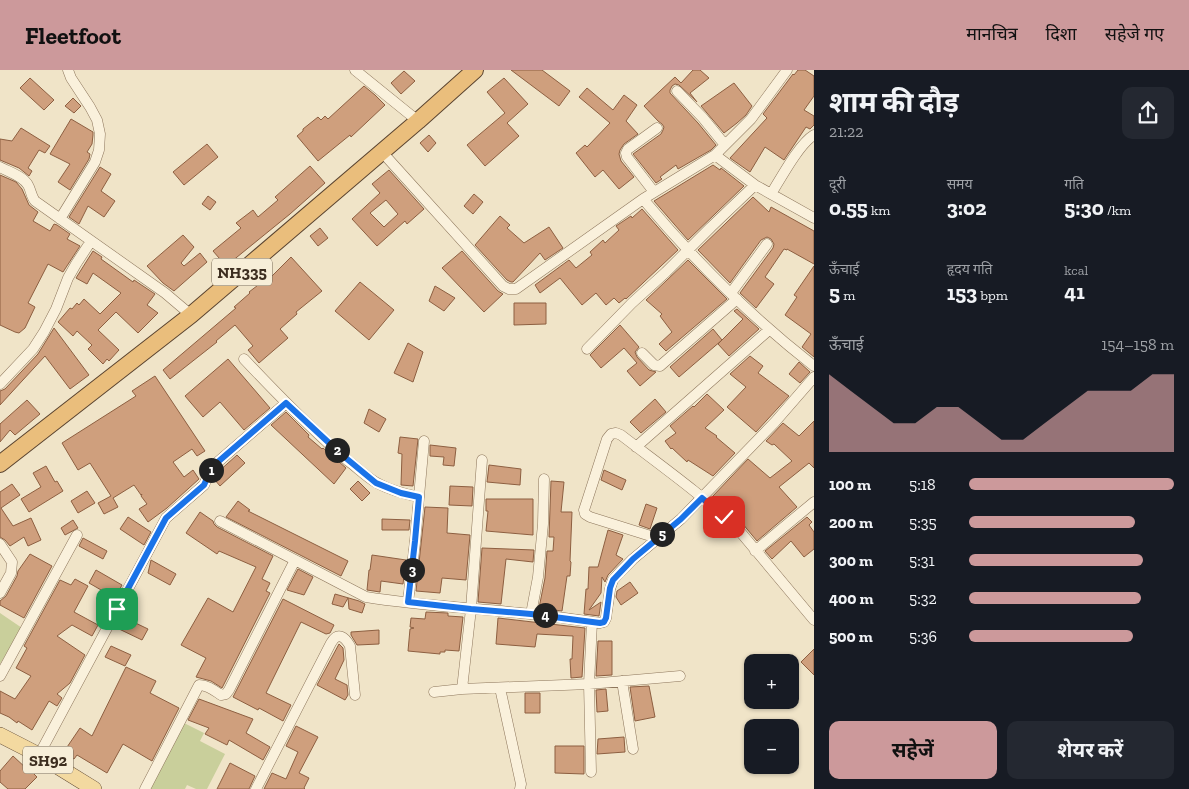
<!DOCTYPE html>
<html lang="hi">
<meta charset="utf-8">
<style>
body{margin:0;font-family:"Zilla Slab","Noto Sans Devanagari",serif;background:#242831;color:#f1f3f6;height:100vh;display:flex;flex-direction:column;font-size:19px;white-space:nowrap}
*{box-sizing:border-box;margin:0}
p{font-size:16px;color:#9ea1a6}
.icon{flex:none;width:28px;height:28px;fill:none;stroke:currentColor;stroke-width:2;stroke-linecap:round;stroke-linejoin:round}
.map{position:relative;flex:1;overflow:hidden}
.details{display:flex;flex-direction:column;background:#171b24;width:375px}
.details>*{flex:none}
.buttons{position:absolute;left:744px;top:584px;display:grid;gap:10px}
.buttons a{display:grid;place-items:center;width:55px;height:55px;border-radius:10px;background:#171b24;box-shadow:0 1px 4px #0004;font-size:25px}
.pin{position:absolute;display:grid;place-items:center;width:42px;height:42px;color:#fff;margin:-21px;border-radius:10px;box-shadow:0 2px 8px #0006}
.km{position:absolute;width:25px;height:25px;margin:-12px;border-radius:50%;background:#222;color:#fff;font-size:14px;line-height:25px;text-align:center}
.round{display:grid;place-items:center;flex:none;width:52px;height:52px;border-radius:10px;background:#242831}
.headline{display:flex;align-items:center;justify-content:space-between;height:85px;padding:0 15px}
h1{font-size:28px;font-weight:700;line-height:38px}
.stats{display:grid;grid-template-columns:repeat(3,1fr);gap:8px;height:85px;padding:5px 15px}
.stats div{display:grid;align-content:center}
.stats b{font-size:21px;font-weight:700}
.stats small{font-size:14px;font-weight:400}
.stats p{font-size:14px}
.chart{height:140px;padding:10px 15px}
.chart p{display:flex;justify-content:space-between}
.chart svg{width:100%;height:90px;margin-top:5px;fill:#cc999b;opacity:.7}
.button{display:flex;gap:10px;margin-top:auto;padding:10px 15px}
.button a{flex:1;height:58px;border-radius:10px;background:#cc999b;color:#111;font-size:20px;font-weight:700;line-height:58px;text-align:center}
.button a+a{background:#242831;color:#f1f3f6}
ul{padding:0 15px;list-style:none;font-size:16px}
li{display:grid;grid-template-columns:80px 60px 1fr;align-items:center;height:38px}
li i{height:12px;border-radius:6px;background:#cc999b}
header{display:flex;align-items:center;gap:30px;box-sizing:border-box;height:70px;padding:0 25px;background:#cc999b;color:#111}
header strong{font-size:24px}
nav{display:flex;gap:28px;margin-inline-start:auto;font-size:18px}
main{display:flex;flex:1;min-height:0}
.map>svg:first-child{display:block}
.green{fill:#c9cf9b}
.building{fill:#cf9f7d;stroke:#8d5f41;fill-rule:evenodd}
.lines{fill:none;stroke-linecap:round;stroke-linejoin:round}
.minor-casing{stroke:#8d765c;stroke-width:11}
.primary-casing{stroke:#5b4430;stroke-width:16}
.trunk-casing{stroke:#5b4430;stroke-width:18}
.minor{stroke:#faf1dc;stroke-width:10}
.primary{stroke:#f3d9a0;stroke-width:15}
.trunk{stroke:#eabe7c;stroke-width:16}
.route-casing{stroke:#fff;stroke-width:10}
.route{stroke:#1a73e8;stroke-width:6}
.labels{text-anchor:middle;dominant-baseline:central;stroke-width:4;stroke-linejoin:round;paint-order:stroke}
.shield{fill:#f7eed8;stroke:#756857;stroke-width:1}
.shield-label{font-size:16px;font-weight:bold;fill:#3d2e20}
</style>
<header>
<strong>Fleetfoot</strong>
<nav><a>मानचित्र</a><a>दिशा</a><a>सहेजे गए</a></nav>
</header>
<main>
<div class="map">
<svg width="814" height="719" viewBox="0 0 814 719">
<rect width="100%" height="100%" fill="#f0e4c8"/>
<!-- green -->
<path class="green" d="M0 543 22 558 0 594Z
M184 653 204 663 200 671 225 684 207 719H196L187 715 185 719H149Z"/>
<!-- building -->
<path class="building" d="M511 0H542L570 21 559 36Z
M693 0H700L709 8 690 23 697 32 679 15 675 14 672 16 670 20V23L698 53 716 75 711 80 678 99 676 95 660 107 662 109 656 113 633 84 661 64 663 60 664 57 662 54 658 51 644 36 675 7 681 13Z
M798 0H805L814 6V26L804 40 814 46V55L810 59 806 57 784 90 765 77 750 102 730 88 767 48 763 44 793 4 794 5Z
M404 1 415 11 401 24 391 13Z
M30 8 54 30 44 40 20 18Z
M504 8 528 34 507 53 519 66 485 96 467 75 505 43 487 22Z
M734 13 752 36 746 45 737 53 724 63 701 36Z
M364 16 375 25 385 35 351 67 350 65 318 91 297 66 303 61V59L318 47 321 50 325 46 328 49Z
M587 18 613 40 624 25 637 35 626 51 638 64 624 74 620 80 619 84 621 91 634 107 619 119 603 100 595 107 576 83 585 75 587 77 610 53 579 27Z
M73 28 81 36 74 43 65 36Z
M71 49 93 62V65L92 74 87 82 90 84 89 89 70 120 58 112 70 94 50 84Z
M21 58 50 76 45 83 39 80 28 98 32 101 29 106 19 98 0 90V69L12 71Z
M429 65 436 73 428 82 420 73Z
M207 74 218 87 184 115 173 102Z
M713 95 720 100 721 98 744 116 688 170 654 131Z
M310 96 325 113 290 144 226 196 213 181 241 158 236 153 253 140 258 147 278 130 275 127Z
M100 97 111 104 101 121 115 131 104 147 88 136 79 154 69 147Z
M389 100 424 139 407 154 405 151 377 176 352 149 380 123 372 114ZM386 130 398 144 384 157 370 143Z
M0 105 16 112 22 119 29 135 38 142 33 151 50 161 54 154 57 155 70 164 67 169 80 176 63 202 48 194 28 233 35 237 25 258 19 263 15 262 0 255Z
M474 124 483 132 473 144 464 136Z
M208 126 216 132 210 140 202 134Z
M753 127 769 142 771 137 814 161V194L787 179V180L784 179 765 207 774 214 756 238 740 223 773 178 774 174 771 169 767 167 761 170 730 213 698 180Z
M642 139 678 180 626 229 625 228 619 233 614 228 606 235 596 223 582 235 560 208 540 223 535 215 569 190 576 198 592 185 590 182 603 170 605 173 619 160 616 156 631 146 632 148Z
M500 146 510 155 507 158 524 173 549 157 563 178 545 190 540 183 513 212H511L507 210 475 175Z
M320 158 328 168 318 176 310 166Z
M183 165 194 177 181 193 184 196 200 183 207 192 174 221 163 213 147 196Z
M93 181 102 187 101 189 133 212 134 210 155 224 147 235 158 243 138 263 116 242 98 260 119 280 109 291 107 289 103 294 88 279 92 275 77 261 73 266 58 252 70 238 72 239 77 233 79 235 84 229 100 244 121 223 93 203 87 214 76 208Z
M462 181 498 221 503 224 484 242 442 198Z
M291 187 322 221 296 242 297 244 280 259 288 268 259 293 248 280 253 276 235 255 216 271 217 272 170 309 163 300 236 238 234 237 250 223 249 222 266 209 268 210Z
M688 190 727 229 666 281 659 274 672 262 660 246 662 244 646 230Z
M814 196V287L802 277 811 264 785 245 797 227 794 225Z
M360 212 394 240 369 270 335 241Z
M435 216 455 228 444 241 429 231Z
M514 233H546V254L514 255Z
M737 239 759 259 729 286 718 274 743 249 734 241Z
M620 255 639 277 635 282 637 287 649 300 656 302 640 316 627 301 637 293 624 278 601 298 590 285Z
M54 258 89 305 70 319 45 286 0 335V321L5 319 38 284Z
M713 259 722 270 679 307 670 297Z
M408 273 423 282 413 312 394 303Z
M750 286 763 296 758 303 789 326 756 362 727 337 746 317 730 304Z
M228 289 270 338 244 360 220 332 203 347 185 326Z
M799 292 810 302 800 313 789 304Z
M155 306 205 381 197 386 192 379 173 392 184 407 193 400 199 409 167 438 148 452 139 439 147 434 141 426 142 424 141 425 134 415 113 428 118 437 104 444 98 433 111 426 90 393 78 400 62 373 136 326 132 321Z
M707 324 724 340 705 358 717 366 716 367 735 383 713 406 688 390 687 392 672 378 671 379 665 371 676 363 670 356 693 336 694 337Z
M655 329 666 342 641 363 630 352Z
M27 330 40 344 15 365 10 360 0 372V354Z
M369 339 386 349 379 362 364 353Z
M286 342 309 365 308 367 322 379 323 378 346 398 334 414 271 355Z
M814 351V398L809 393 779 417 797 437 757 471 742 453 712 427 748 389 770 408 792 391 774 374 772 375 766 371 783 353 799 366Z
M400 367 418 369 413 416 401 415 402 384 398 383Z
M430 375 456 378 454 396 443 395 444 387 430 386Z
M237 385 245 393 220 416 214 409 217 403Z
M489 395 521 399 520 415 487 412Z
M46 396 55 412 57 411 63 421 29 442 21 429 41 417 33 403Z
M604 400 626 410 622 420 601 410Z
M358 411 370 423 362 431 350 419Z
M551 411 564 412 561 442H572L570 491 571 492 570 506H567L562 541 539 538 545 508 547 481H553L554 467H549Z
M12 414 20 425 1 438 13 456 31 448 41 470 28 476 24 467 10 476 5 470 0 467V422Z
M450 416 473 417 472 436 449 435Z
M87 421 95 433 78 443 71 431Z
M486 429H533V465L486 461 488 441H486Z
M238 431 250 440 248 441 348 491 341 506 226 447Z
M646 434 657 438 650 459 639 455Z
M425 437 448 438 447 463 470 465 466 510 442 508 440 523 416 521Z
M200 442 213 451 214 454 217 457 273 486 262 509 270 513 266 521 270 523 222 618 211 611 196 607 206 588 181 575 208 528 233 542 256 497 219 481 217 484 186 463Z
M128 447 151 462 144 475 120 459Z
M807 447 812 452 809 455 814 462V479L804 487 791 471 772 489 765 481Z
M382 449 410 450 409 460H382Z
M73 450 78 458 65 465 61 458Z
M608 460 623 465 616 485 623 489 608 505 605 512 602 507 601 523 589 540 601 532 599 546 584 544 586 519H588L589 497H598Z
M83 468 107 481 103 489 79 476Z
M482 478 534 480 533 492 506 489 501 534 478 532Z
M30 484 52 496 24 548 0 535V531L6 526 17 506 18 501Z
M372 485 406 490 403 514 381 511 380 522 367 520 369 500H370Z
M151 490 176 504 170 515 148 503Z
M298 499 313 507 304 525 287 520Z
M96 500 122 515 115 528 89 513Z
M75 509 88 516 74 542 98 555 92 566 72 555 57 566 85 585 70 613 57 624 62 628 57 636 49 631 32 660 18 651 17 653 9 647 0 643V621L15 629 31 606 16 598 27 578 24 576 60 510 71 515Z
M630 512 638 523 621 535 616 527 617 521Z
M335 524 359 531 365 534 362 543 349 539 348 528 343 537 332 534Z
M283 529 334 555 330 563 326 564 301 552 266 623 291 635 283 651 259 638 258 640 233 627Z
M426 542 448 543V546L463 547 459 581 445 580V582H440V584L408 581 410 559 414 558 410 557 411 548 425 549Z
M123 547 148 559 142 570 117 558Z
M498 548 585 558 582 607 571 608 570 589H572L573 566 537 564 535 577 496 574Z
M379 560V574L357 575 351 565V562Z
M598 571H612V605L596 606Z
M339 574 343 578 344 590 335 609 347 615 348 625 345 630 317 615Z
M111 576 131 585 125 596 105 587Z
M814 579V605L801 592Z
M126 597 156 611 150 623 179 638 152 691 123 674 107 703 77 685 74 689 63 683 80 658 92 666Z
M649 616 655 647 635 651 630 617Z
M606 619 608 641 597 642 596 620Z
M525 623H540V643H525Z
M199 629 253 649 246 663 270 677 263 690 229 670 227 675 205 664 209 658 188 650Z
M296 656 318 667 299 703 309 708 304 718 305 719H264L272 703 286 709 298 682 286 676Z
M624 667 625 682 597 684 598 669Z
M555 676H584V704L555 703Z
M13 686 27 699 28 698 37 707 25 719H8L0 712V701Z
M230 693 255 706 249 719H217Z"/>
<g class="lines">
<!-- minor casing -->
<g class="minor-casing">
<path id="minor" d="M355 0 418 51
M677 21 703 48 725 75
M382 82 503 216 509 219H516L643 129 715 85 751 49 787 0
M715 85 755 115 814 148
M0 97C9 102 23 106 28 115 31 120 31 126 35 131L165 223 191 245
M654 122 627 87 626 83 628 79 657 58
M771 124C781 108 799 74 814 65
M643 129C694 190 751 247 814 296
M60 149 95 92 99 80 100 64 97 50 90 37 71 8 68 0
M731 223 767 174
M587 279 632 233 666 202 711 157 755 115
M642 283 654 295 660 296 737 229
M244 289C277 324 311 359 348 391 358 398 368 409 379 414 392 421 405 424 419 427
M0 314 33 279 44 262 56 239 68 208 76 194 91 171
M636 377 769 260
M220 451 366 527C421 536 476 538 531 544 554 546 577 550 600 553L604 552 606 548 610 519 613 510 620 502 633 489 681 449 775 352 814 307
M657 468 590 447 585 444 584 440 586 434 607 369 611 364 616 363 621 365C660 395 701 424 737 458L814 550
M0 474 12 492 11 503 0 523
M755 481 814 432
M408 532 415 471 424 371
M531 544 538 507 543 454 544 409
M0 606 77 465
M622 611 633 679
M500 618 521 714 520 719
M462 619 471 539 482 390
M434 622 462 619 589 614 680 606
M39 685 166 448 204 415 212 397 286 333
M591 702 589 614 592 552
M145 719 199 615C208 615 215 621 221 625L226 624 229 620 295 490
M256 719 331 573C338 561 345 567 350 576L355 625"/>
</g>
<!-- primary casing -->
<g class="primary-casing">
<path id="primary" d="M0 665 39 685 94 719"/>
</g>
<!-- trunk casing -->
<g class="trunk-casing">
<path id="trunk" d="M0 394 191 245 418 51 475 0"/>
</g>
<!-- minor -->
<use href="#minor" class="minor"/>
<!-- primary -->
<use href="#primary" class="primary"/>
<!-- trunk -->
<use href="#trunk" class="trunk"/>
</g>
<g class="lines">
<!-- route casing -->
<g class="route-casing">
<path id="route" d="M117 539 166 448 204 415 212 397 286 333 341 384 376 413 401 423 419 427 415 471 408 532 471 539 531 544 600 553 604 552 606 548 610 518 613 510 633 489 681 449 702 428 724 447"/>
</g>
<!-- route -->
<use href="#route" class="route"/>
</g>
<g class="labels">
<!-- shield labels -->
<g class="shield">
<rect x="212" y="188.5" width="60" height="27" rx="4"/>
<rect x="23" y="676.5" width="50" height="27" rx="4"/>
</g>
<g class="shield-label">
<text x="242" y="202">NH335</text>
<text x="48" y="690">SH92</text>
</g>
</g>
</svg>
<div class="buttons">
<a>+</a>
<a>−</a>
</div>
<div class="pin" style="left:117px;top:539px;background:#1e9e55"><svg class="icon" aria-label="arrive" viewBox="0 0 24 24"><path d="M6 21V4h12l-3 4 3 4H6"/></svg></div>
<div class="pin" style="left:724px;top:447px;background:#d93025"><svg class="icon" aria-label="check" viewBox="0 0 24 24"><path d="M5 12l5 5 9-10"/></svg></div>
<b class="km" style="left:211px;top:400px">1</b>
<b class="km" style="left:337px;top:380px">2</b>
<b class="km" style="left:412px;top:500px">3</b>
<b class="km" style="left:545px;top:545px">4</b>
<b class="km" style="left:662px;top:464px">5</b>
</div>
<section class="details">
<div class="headline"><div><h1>शाम की दौड़</h1><p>21:22</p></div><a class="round"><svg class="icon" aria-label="share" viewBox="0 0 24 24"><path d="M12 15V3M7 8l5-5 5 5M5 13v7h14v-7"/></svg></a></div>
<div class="stats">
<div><p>दूरी</p><b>0.55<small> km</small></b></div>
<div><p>समय</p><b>3:02</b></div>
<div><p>गति</p><b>5:30<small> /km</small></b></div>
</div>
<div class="stats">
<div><p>ऊँचाई</p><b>5<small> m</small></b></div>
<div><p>हृदय गति</p><b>153<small> bpm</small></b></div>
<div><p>kcal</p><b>41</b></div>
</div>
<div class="chart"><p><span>ऊँचाई</span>154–158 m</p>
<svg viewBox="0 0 160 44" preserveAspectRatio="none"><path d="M0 44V6L10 14L20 22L30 30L40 30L50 22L60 22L70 30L80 38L90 38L100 30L110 22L120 14L130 14L140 14L150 6L160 6V44z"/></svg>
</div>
<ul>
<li><b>100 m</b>5:18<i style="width:100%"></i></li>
<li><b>200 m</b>5:35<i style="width:81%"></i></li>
<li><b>300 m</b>5:31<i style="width:85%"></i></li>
<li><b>400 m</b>5:32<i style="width:84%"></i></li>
<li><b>500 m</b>5:36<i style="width:80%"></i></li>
</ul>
<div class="button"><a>सहेजें</a><a>शेयर करें</a></div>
</section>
</main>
